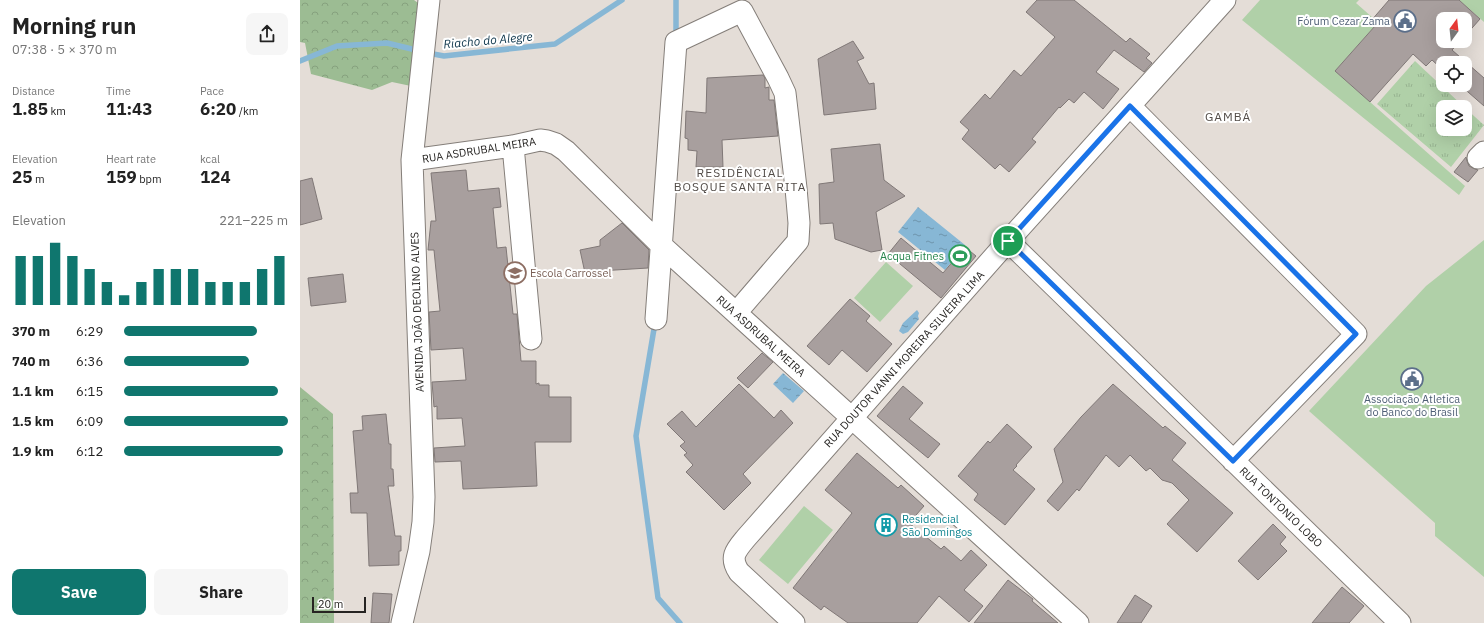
<!DOCTYPE html>
<meta charset="utf-8">
<style>
body{margin:0;font-family:"IBM Plex Sans",sans-serif;background:#f6f6f6;color:#222;height:100vh;display:flex;flex-direction:column;font-size:15px;white-space:nowrap}
*{box-sizing:border-box;margin:0}
p{font-size:13px;color:#767676}
.icon{flex:none;width:22px;height:22px;fill:none;stroke:currentColor;stroke-width:2;stroke-linecap:round;stroke-linejoin:round}
.map{position:relative;flex:1;overflow:hidden}
.drawer{display:flex;flex-direction:column;background:#fff;width:300px}
.drawer>*{flex:none}
.needle{width:26px;rotate:15deg}
.buttons{position:absolute;left:1136px;top:12px;display:grid;gap:8px}
.buttons a{display:grid;place-items:center;width:36px;height:36px;border-radius:8px;background:#fff;box-shadow:0 4px 16px #0002;font-size:20px}
.scale{position:absolute;left:12px;bottom:10px;width:54px;box-sizing:border-box;padding-left:4px;border:2px solid #262422;border-top:0;font-size:11px;line-height:14px;white-space:nowrap;color:#262422;-webkit-text-stroke:3px #fff;paint-order:stroke}
.pin{position:absolute;display:grid;place-items:center;width:34px;height:34px;color:#fff;margin:-17px;border:2px solid #fff;border-radius:50%;box-shadow:0 1px 4px #0007}
.round{display:grid;place-items:center;flex:none;width:42px;height:42px;border-radius:8px;background:#f6f6f6}
.headline{display:flex;align-items:center;justify-content:space-between;height:68px;padding:0 12px}
h1{font-size:22px;font-weight:700;line-height:30px}
.metrics{display:grid;grid-template-columns:repeat(3,1fr);gap:6px;height:68px;padding:4px 12px}
.metrics div{display:grid;align-content:center}
.metrics b{font-size:17px;font-weight:700}
.metrics small{font-size:11px;font-weight:400}
.metrics p{font-size:11px}
.chart{height:112px;padding:8px 12px}
.chart p{display:flex;justify-content:space-between}
.chart svg{width:100%;height:72px;margin-top:4px;stroke:#0f766e;stroke-width:6}
.cta{display:flex;gap:8px;margin-top:auto;padding:8px 12px}
.cta a{flex:1;height:46px;border-radius:8px;background:#0f766e;color:#fff;font-size:16px;font-weight:700;line-height:46px;text-align:center}
.cta a+a{background:#f6f6f6;color:#222}
ul{padding:0 12px;list-style:none;font-size:13px}
li{display:grid;grid-template-columns:64px 48px 1fr;align-items:center;height:30px}
li i{height:10px;border-radius:5px;background:#0f766e}
main{display:flex;flex:1;min-height:0}
.map>svg:first-child{display:block}
.forest{fill:url(#forest-crowns)}
.park{fill:url(#park-tufts)}
.garden{fill:#b0d0a8}
.water{fill:url(#water-ripples)}
.lines{fill:none;stroke-linecap:round;stroke-linejoin:round}
.stream{stroke:#87b7d5;stroke-width:5.5}
.building{fill:#a89f9e;stroke:#807877}
.minor-casing{stroke:#847e79;stroke-width:23}
.minor{stroke:#fff;stroke-width:21}
.route-casing{stroke:#fff;stroke-width:8}
.route{stroke:#1a73e8;stroke-width:5}
.labels{text-anchor:middle;dominant-baseline:central;stroke-width:4;stroke-linejoin:round;paint-order:stroke}
.service-label{font-size:11px;fill:#4e5e75;stroke:#fff;text-anchor:end}
.street-label{font-size:11px;fill:#262422;stroke:#fff}
.leisure-label{font-size:11px;fill:#27864d;stroke:#fff;text-anchor:end}
.education-label{font-size:11px;fill:#785e54;stroke:#fff;text-anchor:start}
.culture-label{font-size:11px;fill:#0d838f;stroke:#fff;text-anchor:start}
.water-label{font-size:12px;font-style:italic;fill:#0c344a;stroke:#fff}
.neighbourhood-label{font-size:12px;letter-spacing:1px;fill:#524c48;stroke:#fff}
</style>
<main>
<section class="drawer">
<div class="headline"><div><h1>Morning run</h1><p>07:38 · 5 × 370 m</p></div><a class="round"><svg class="icon" aria-label="share" viewBox="0 0 24 24"><path d="M12 15V3M7 8l5-5 5 5M5 13v7h14v-7"/></svg></a></div>
<div class="metrics">
<div><p>Distance</p><b>1.85<small> km</small></b></div>
<div><p>Time</p><b>11:43</b></div>
<div><p>Pace</p><b>6:20<small> /km</small></b></div>
</div>
<div class="metrics">
<div><p>Elevation</p><b>25<small> m</small></b></div>
<div><p>Heart rate</p><b>159<small> bpm</small></b></div>
<div><p>kcal</p><b>124</b></div>
</div>
<div class="chart"><p><span>Elevation</span>221–225 m</p>
<svg viewBox="0 0 160 44" preserveAspectRatio="none"><path d="M5 44V14M15 44V14M25 44V6M35 44V14M45 44V22M55 44V30M65 44V38M75 44V30M85 44V22M95 44V22M105 44V22M115 44V30M125 44V30M135 44V30M145 44V22M155 44V14"/></svg>
</div>
<ul>
<li><b>370 m</b>6:29<i style="width:81%"></i></li>
<li><b>740 m</b>6:36<i style="width:76%"></i></li>
<li><b>1.1 km</b>6:15<i style="width:94%"></i></li>
<li><b>1.5 km</b>6:09<i style="width:100%"></i></li>
<li><b>1.9 km</b>6:12<i style="width:97%"></i></li>
</ul>
<div class="cta"><a>Save</a><a>Share</a></div>
</section>
<div class="map">
<svg width="1184" height="623" viewBox="0 0 1184 623">
<defs>
<pattern id="forest-crowns" width="20" height="18" patternUnits="userSpaceOnUse"><rect width="20" height="18" fill="#9cbc93"/><path d="M2 6a3 3 0 1 1 6 0M12 15a3 3 0 1 1 6 0" fill="none" stroke="#86a17e"/></pattern>
<pattern id="park-tufts" width="24" height="20" patternUnits="userSpaceOnUse"><rect width="24" height="20" fill="#b0d0a8"/><path d="M3 7l-1-3M5 7V3M7 7l1-3M15 17l-1-3M17 17v-4M19 17l1-3" fill="none" stroke="#97b290"/></pattern>
<pattern id="water-ripples" width="26" height="14" patternUnits="userSpaceOnUse"><rect width="26" height="14" fill="#87b7d5"/><path d="M2 4q2-2 4 0t4 0M15 11q2-2 4 0t4 0" fill="none" stroke="#6e95ac"/></pattern>
</defs>
<rect width="100%" height="100%" fill="#e4ddd7"/>
<!-- forest -->
<path class="forest" d="M0 0H114L118 3 111 86 92 82 72 90 11 74 5 43 0 42Z
M0 387 33 414 34 623H0Z"/>
<!-- park -->
<path class="park" d="M1115 61 1164 107H1143V129H1165V108L1184 125 1151 167 1077 104Z"/>
<!-- garden -->
<path class="garden" d="M960 0H1059L1056 3 1073 18 1070 22 1075 26 1035 71 1165 186 1159 195 942 20Z
M1159 0H1184V22Z
M1184 240V577L1135 536V523L1009 411 1126 286Z
M586 262 613 286 580 322 554 298Z
M504 506 533 530 488 584 459 560Z"/>
<!-- water -->
<path class="water" d="M618 207 665 245 645 270 598 232Z
M617 310 619 313 618 316 619 319 608 332 603 334 599 331 603 323Z
M483 373 504 391 493 403 473 384Z"/>
<g class="lines">
<!-- stream -->
<path class="stream" d="M376 38V0
M128 53 144 56 255 44 322 0
M0 61 37 46 87 43 120 51
M355 323 336 436 358 598 380 623"/>
</g>
<!-- building -->
<path class="building" d="M737 0H774L826 42 830 38 850 54 846 58 852 63 844 72 814 50 796 72 819 89 803 109 784 92 774 103 769 99 760 108 759 107 732 139 736 142 709 172 700 164 695 169 662 139 669 130 660 122 685 94 690 99 714 70 721 76 755 37 726 12Z
M1089 0H1159L1180 19 1165 36V19H1143V41H1160L1152 50 1184 78V106L1160 85H1165V63H1143V70L1132 60 1126 66 1113 54 1070 102 1035 71 1075 26 1070 22Z
M553 41 564 58 557 61 569 84 574 83 576 109 524 115 518 59Z
M463 75 465 78V88L469 87V100H474L478 136 422 140 423 167H396L397 151 388 150V139L385 138 386 111 406 113 407 78Z
M580 144 584 180 605 196 576 212 582 250 571 252 535 239 533 223 520 224 519 184 534 182 531 149Z
M1166 157 1167 161 1169 166 1175 169 1178 170 1168 182 1154 172Z
M166 170 168 191 199 188 201 207 193 208 197 248 206 247 213 314H217L221 361H236V384L239 383V385H249V397H271V442H235L237 486 163 489 161 461 135 462 134 448 165 446 162 418 137 419V406L134 407 132 382 166 380 163 348 131 350 129 312 140 311 134 250H128L131 221H136L131 173Z
M12 178 22 219 0 225V181Z
M322 223 349 250 348 268 299 271 285 273 280 250 300 246V240Z
M601 238 643 273 665 247 676 256 641 298 588 254Z
M43 274 46 302 11 306 8 278Z
M550 299 570 316 566 321 592 344 567 372 542 350 529 365 507 346Z
M462 353 473 362 448 388 437 378Z
M439 384 474 418 481 410 493 423 443 474 451 483 424 510 386 472 393 465 384 455 387 453 380 446 385 442 367 424 382 411 396 427Z
M813 384 863 428 865 426 886 443 872 460 933 513 897 552 867 524 889 500 872 483 862 480 850 468 846 471 830 455 819 467 806 455 779 491 777 489 758 511 747 501 763 482 754 449 781 417Z
M603 386 623 403 609 419 640 444 628 458 577 416Z
M86 414 89 444H91V469H93L94 486H88L95 536H101V551H99V565L69 566 67 513H51L50 493H58L53 431 63 430 62 416Z
M707 424 732 447 716 465 717 466 713 470 735 489 705 525 674 500 678 494 658 476 688 441 690 443Z
M557 453 598 488 601 485 624 506 609 523 641 549 644 546 661 561 671 550 687 565 664 590 683 606 669 622 639 596 617 623H548L524 606 521 610 493 588 552 513 525 490Z
M973 524 986 537 980 544 987 551 958 580 938 561Z
M708 580 733 599 732 601 758 623H674Z
M1042 587 1064 606 1049 623H1012Z
M73 593 92 594 89 623H71Z
M835 595 852 606 841 623H817Z"/>
<g class="lines">
<!-- minor casing -->
<g class="minor-casing">
<path id="minor" d="M830 106 1056 334 933 461
M213 146 231 339
M1178 158 1184 152
M112 160 213 146 240 140 247 141 256 144 266 151 361 245 778 623
M708 241 1100 623
M356 319 376 42 442 11 478 78 485 93 496 188 499 223 498 241 436 313
M102 623 119 551 123 522 124 497 112 160 129 0
M494 623 439 572C429 557 436 550 446 538L708 241 925 0"/>
</g>
<!-- minor -->
<use href="#minor" class="minor"/>
</g>
<g class="lines">
<!-- route casing -->
<g class="route-casing">
<path id="route" d="M830 106 1056 334 933 461 708 241Z"/>
</g>
<!-- route -->
<use href="#route" class="route"/>
</g>
<!-- icons -->
<defs>
<g id="civic-ring" transform="scale(1.15)"><circle r="9.5" fill="#fff" stroke="#5c6f8a" stroke-width="1.5"/><path d="M-.6-6.5H3V-4.5H.6V-3L4-1V1h2V6H-6V1h2V-1L-.6-3ZM-1.2 2.5V6h2.4V2.5Z" fill="#5c6f8a"/></g>
<g id="stadium-ring" transform="scale(1.15)"><circle r="9.5" fill="#fff" stroke="#2e9e5b" stroke-width="1.5"/><path d="M0-5a6.5 5 0 1 0 0 10a6.5 5 0 1 0 0-10ZM-3.5-1.8h7v3.6h-7Z" fill="#2e9e5b"/></g>
<g id="school-ring" transform="scale(1.15)"><circle r="9.5" fill="#fff" stroke="#8d6e63" stroke-width="1.5"/><path d="M0-5L7-2L0 1L-7-2ZM-4 1L0 2.5L4 1V4Q0 6-4 4Z" fill="#8d6e63"/></g>
<g id="building-ring" transform="scale(1.15)"><circle r="9.5" fill="#fff" stroke="#0f9aa8" stroke-width="1.5"/><path d="M-4-6H4V6H1V3H-1V6H-4ZM-2.5-4.3h1.7v1.8h-1.7ZM.8-4.3h1.7v1.8H.8ZM-2.5-1h1.7V.8h-1.7ZM.8-1h1.7V.8H.8Z" fill="#0f9aa8"/></g>
</defs>
<g fill-rule="evenodd">
<use href="#civic-ring" x="1105" y="21"/>
<use href="#stadium-ring" x="660" y="256"/>
<use href="#school-ring" x="215" y="273"/>
<use href="#civic-ring" x="1112" y="379"/>
<use href="#building-ring" x="586" y="525"/>
</g>
<g class="labels">
<!-- service labels -->
<g class="service-label">
<text x="1090" y="21">Fórum Cezar Zama</text>
<text x="1112" y="399" text-anchor="middle">Associação Atletica<tspan x="1112" dy="13">do Banco do Brasil</tspan></text>
</g>
<!-- street labels -->
<g class="street-label">
<text transform="translate(179 150) rotate(-9)">RUA ASDRUBAL MEIRA</text>
<text transform="translate(117 312) rotate(-92)">AVENIDA JOÃO DEOLINO ALVES</text>
<text transform="translate(461 336) rotate(42)">RUA ASDRUBAL MEIRA</text>
<text transform="translate(604 359) rotate(-48)">RUA DOUTOR VANNI MOREIRA SILVEIRA LIMA</text>
<text transform="translate(981 507) rotate(44)">RUA TONTONIO LOBO</text>
</g>
<!-- leisure labels -->
<g class="leisure-label">
<text x="644" y="256">Acqua Fitnes</text>
</g>
<!-- education labels -->
<g class="education-label">
<text x="230" y="273">Escola Carrossel</text>
</g>
<!-- culture labels -->
<g class="culture-label">
<text x="602" y="519">Residencial<tspan x="602" dy="13">São Domingos</tspan></text>
</g>
<!-- water labels -->
<g class="water-label">
<text transform="translate(188 40) rotate(-5)">Riacho do Alegre</text>
</g>
<!-- neighbourhood labels -->
<g class="neighbourhood-label">
<text x="928" y="116">GAMBÁ</text>
<text x="440" y="172">RESIDÊNCIAL<tspan x="440" dy="14">BOSQUE SANTA RITA</tspan></text>
</g>
</g>
</svg>
<div class="buttons">
<a><svg class="needle" viewBox="-14 -14 28 28"><path d="M0-13l5 13h-10z" fill="#e53935"/><path d="M0 13l5-13h-10z" fill="#767676"/></svg></a>
<a><svg class="icon" aria-label="locate" viewBox="0 0 24 24"><circle cx="12" cy="12" r="6"/><path d="M12 2v4M12 18v4M2 12h4M18 12h4"/></svg></a>
<a><svg class="icon" aria-label="layers" viewBox="0 0 24 24"><path d="M12 4l9 5-9 5-9-5zM3 14l9 5 9-5"/></svg></a>
</div>
<div class="scale">20 m</div>
<div class="pin" style="left:708px;top:241px;background:#1e9e55"><svg class="icon" aria-label="arrive" viewBox="0 0 24 24"><path d="M6 21V4h12l-3 4 3 4H6"/></svg></div>
</div>
</main>
